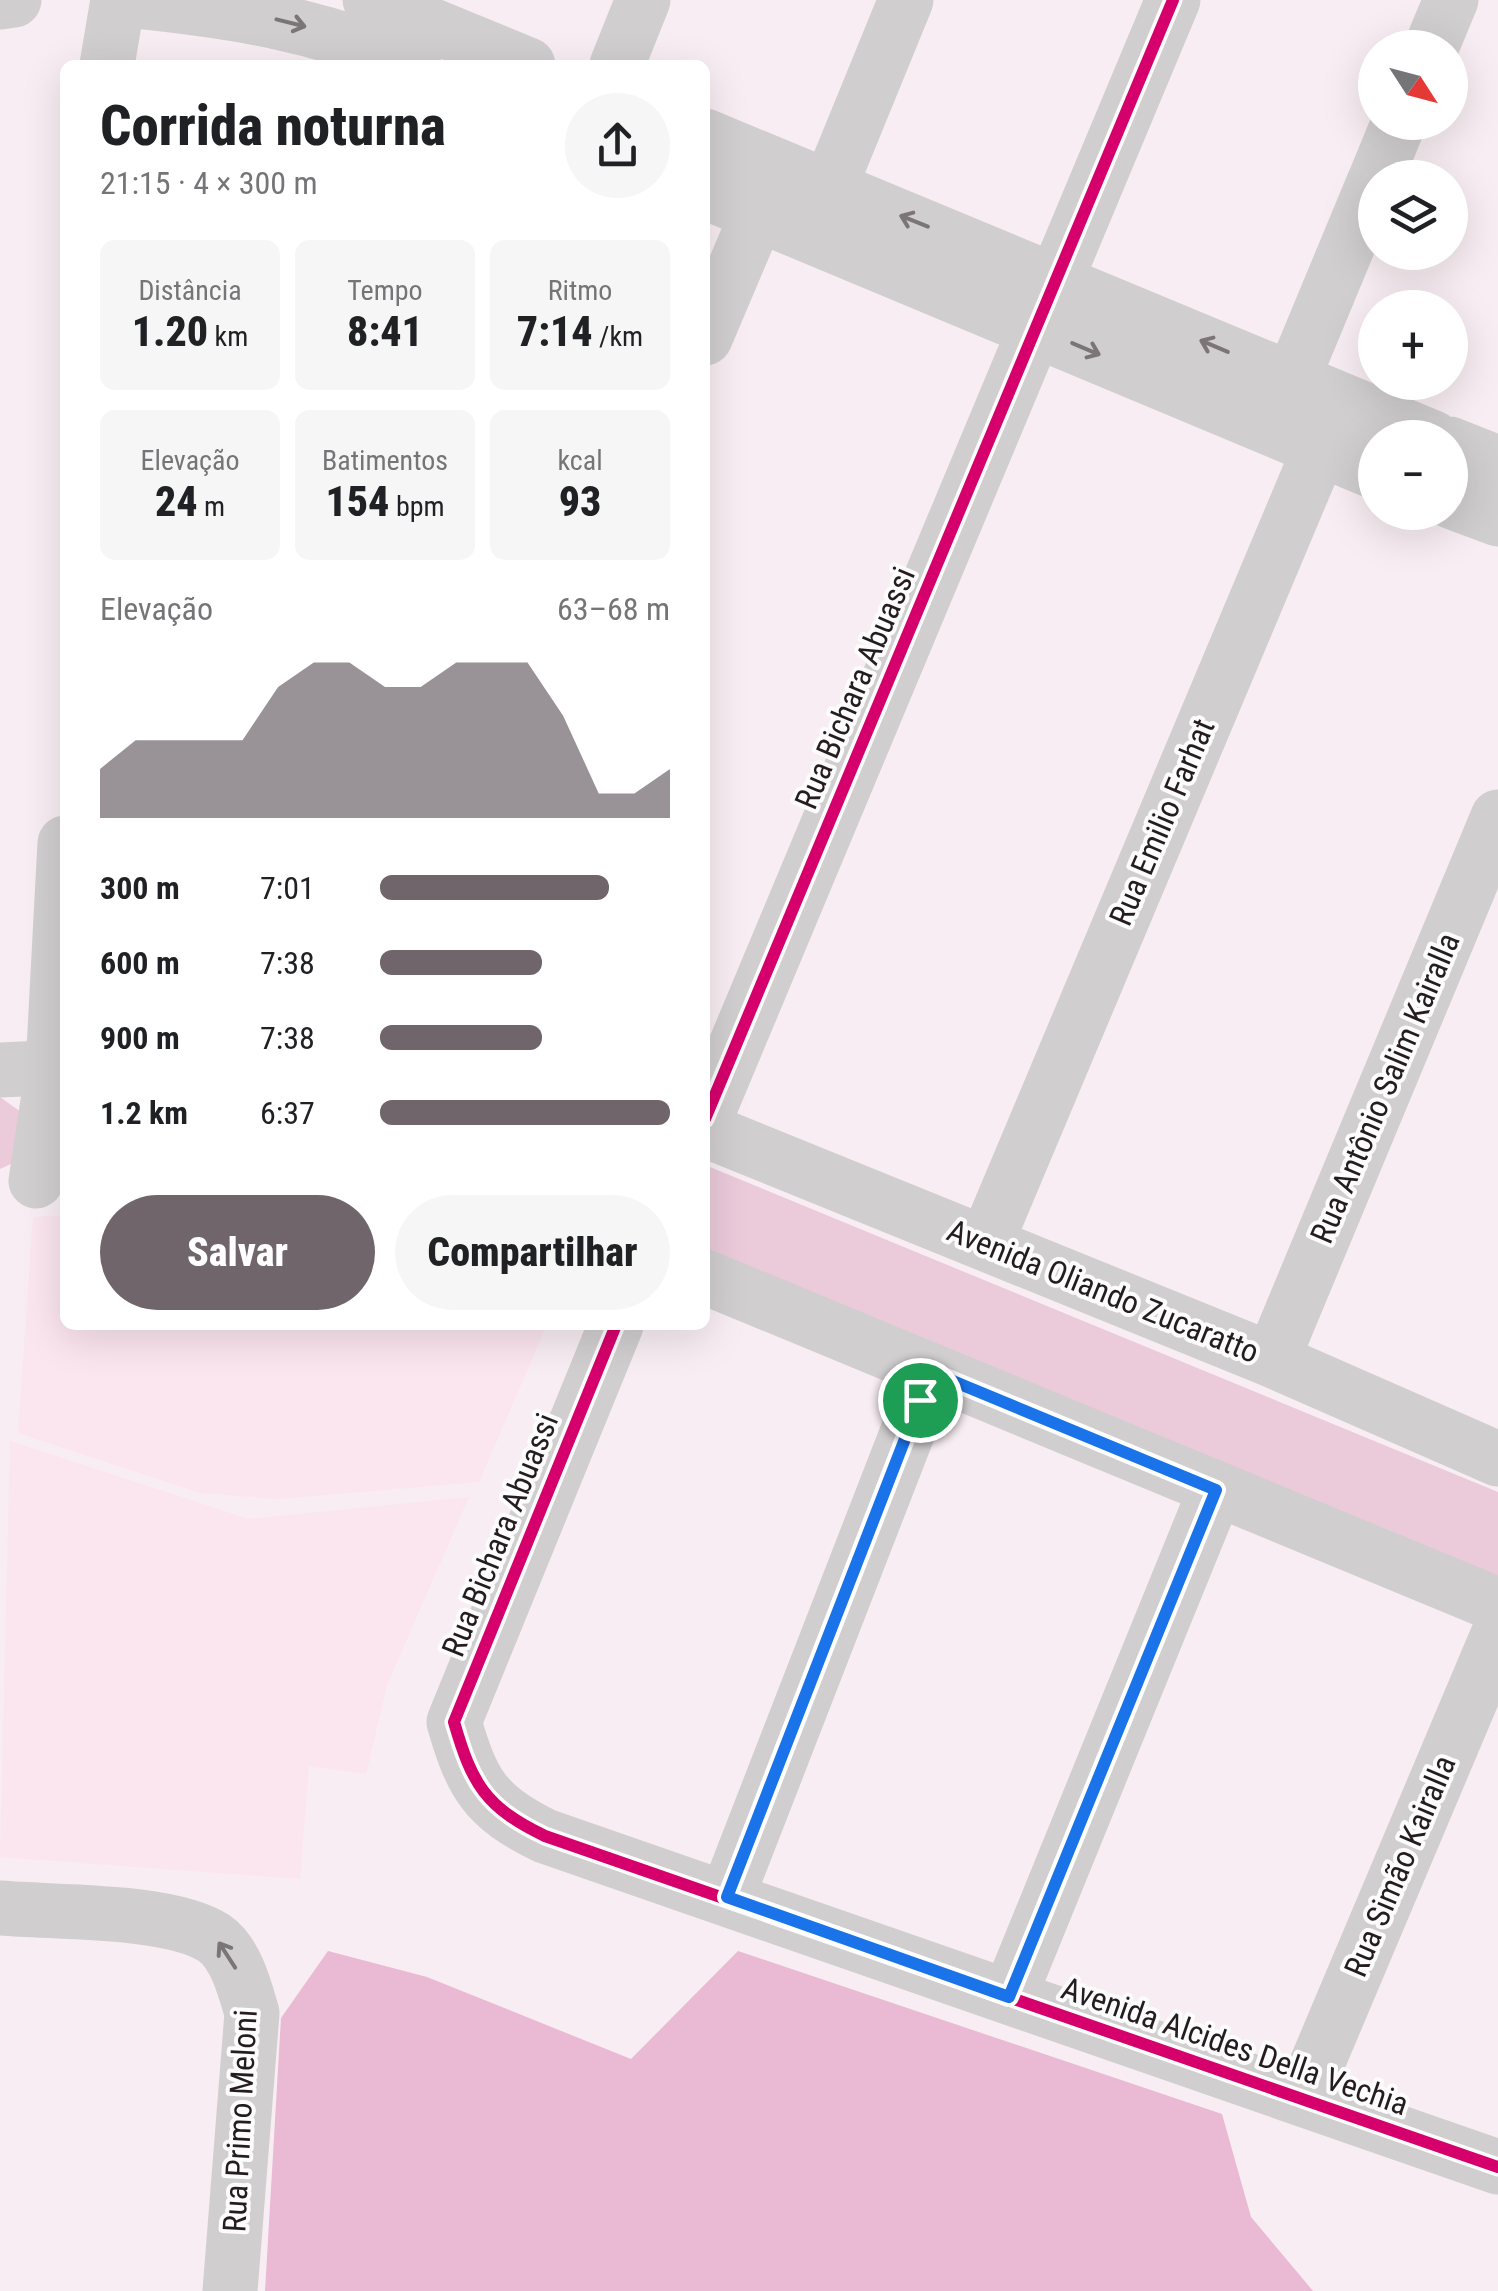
<!DOCTYPE html>
<html lang="pt">
<meta charset="utf-8">
<style>
body{margin:0;font-family:"Roboto Condensed",sans-serif;background:#f6f6f6;color:#202124;height:100vh;display:flex;flex-direction:column;font-size:38px;white-space:nowrap}
*{box-sizing:border-box;margin:0}
p{font-size:32px;color:#757577}
.icon{flex:none;width:55px;height:55px;fill:none;stroke:currentColor;stroke-width:2;stroke-linecap:round;stroke-linejoin:round}
.map{position:relative;flex:1;overflow:hidden}
.sheet{position:absolute;left:60px;top:60px;width:650px;height:1270px;display:flex;flex-direction:column;background:#fff;border-radius:15px;box-shadow:0 10px 40px #0002}
.sheet>*{flex:none}
.needle{width:65px;rotate:126deg}
.controls{position:absolute;left:1358px;top:30px;display:grid;gap:20px}
.controls a{display:grid;place-items:center;width:110px;height:110px;border-radius:50%;background:#fff;box-shadow:0 10px 40px #0002;font-size:50px}
.pin{position:absolute;display:grid;place-items:center;width:85px;height:85px;color:#fff;margin:-42px;border:5px solid #fff;border-radius:50%;box-shadow:0 2px 10px #0007}
.round{display:grid;place-items:center;flex:none;width:105px;height:105px;border-radius:52px;background:#f6f6f6}
.summary{display:flex;align-items:center;justify-content:space-between;height:170px;padding:0 40px}
h1{font-size:55px;font-weight:800;line-height:75px}
.figures{display:grid;grid-template-columns:repeat(3,1fr);gap:15px;height:170px;padding:10px 40px}
.figures div{display:grid;align-content:center;border-radius:15px;background:#f6f6f6;text-align:center}
.figures b{font-size:42px;font-weight:800}
.figures small{font-size:28px;font-weight:400}
.figures p{font-size:28px}
.chart{height:280px;padding:20px 40px}
.chart p{display:flex;justify-content:space-between}
.chart svg{width:100%;height:180px;margin-top:10px;fill:#6f656a;opacity:.7}
.button{display:flex;gap:20px;margin-top:auto;padding:20px 40px}
.button a{flex:1;height:115px;border-radius:60px;background:#6f656a;color:#fff;font-size:40px;font-weight:800;line-height:115px;text-align:center}
.button a+a{background:#f6f6f6;color:#202124}
ul{padding:0 40px;list-style:none;font-size:32px}
li{display:grid;grid-template-columns:160px 120px 1fr;align-items:center;height:75px}
li i{height:25px;border-radius:12px;background:#6f656a}
.map>svg:first-child{display:block}
.built{fill:#fbe5ef}
.green{fill:#ebcada}
.forest{fill:#eab9d3}
.lines{fill:none;stroke-linecap:round;stroke-linejoin:round}
.minor{stroke:#d1cecf;stroke-width:55}
.cycleway-casing{stroke:#fcfcfc;stroke-width:19}
.cycleway{stroke:#d6006c;stroke-width:12}
.oneway{stroke:#7b7578}
.route-casing{stroke:#fff;stroke-width:20}
.route{stroke:#1a73e8;stroke-width:12}
.labels{text-anchor:middle;dominant-baseline:central;stroke-width:8;stroke-linejoin:round;paint-order:stroke}
.street-label{font-size:32px;fill:#251c20;stroke:#fcfcfc}
</style>
<div class="map">
<svg width="1498" height="2291" viewBox="0 0 1498 2291">
<rect width="100%" height="100%" fill="#f8edf2"/>
<!-- built -->
<path class="built" d="M65 1215V1325H547L479 1482 277 1499 200 1493 18 1433 33 1217Z
M10 1441 249 1519 469 1497 387 1685 366 1774 309 1766 300 1879 0 1857Z"/>
<!-- green -->
<path class="green" d="M0 1097 25 1115 13 1163 0 1169Z
M705 1165 1498 1492V1586L705 1258Z"/>
<!-- forest -->
<path class="forest" d="M328 1951 427 1977 631 2059 738 1951 1222 2114 1251 2217 1313 2291H265L281 2018Z"/>
<g class="lines">
<!-- minor -->
<path class="minor" d="M125 0C233 11 313 23 414 65
M370 0 528 65
M0 2 14 0
M1431 48 1451 0
M107 65 118 0
M617 65 643 0
M705 136 1433 438
M1376 178 1399 122
M830 186 906 0
M705 192 1375 472
M705 338 772 180
M1292 380 1375 180
M1450 444 1498 463
M1450 501 1498 519
M0 1070 65 1067
M705 1119 1173 0
M705 1130 1272 1360 1498 1459
M36 1181 53 1068 65 843
M986 1243 1340 401
M705 1277 1498 1605
M616 1325 454 1722C472 1784 485 1807 545 1836L1498 2167
M1272 1360 1498 817
M727 1897 931 1372
M0 1908C56 1913 169 1909 214 1938 236 1953 245 1989 252 2013L230 2291
M1009 1997 1216 1489
M1303 2097 1498 1635"/>
<!-- cycleway casing -->
<g class="cycleway-casing">
<path id="cycleway" d="M705 1119 1173 0
M616 1325 454 1722C472 1784 485 1807 545 1836L1498 2167"/>
</g>
<!-- cycleway -->
<use href="#cycleway" class="cycleway"/>
</g>
<!-- one-way arrows -->
<defs><path id="oneway-shaft" d="M-6 0H5M1.5-3L5.5 0L1.5 3" fill="none" stroke-width="1.6" stroke-linecap="round" stroke-linejoin="round" transform="scale(2.5)"/></defs>
<g class="oneway">
<use href="#oneway-shaft" transform="translate(291 23) rotate(14)"/>
<use href="#oneway-shaft" transform="translate(914 221) rotate(-158)"/>
<use href="#oneway-shaft" transform="translate(1214 346) rotate(-157)"/>
<use href="#oneway-shaft" transform="translate(1086 349) rotate(23)"/>
<use href="#oneway-shaft" transform="translate(227 1955) rotate(-123)"/>
</g>
<g class="lines">
<!-- route casing -->
<g class="route-casing">
<path id="route" d="M931 1372 1216 1490 1009 1997 727 1897Z"/>
</g>
<!-- route -->
<use href="#route" class="route"/>
</g>
<g class="labels">
<!-- street labels -->
<g class="street-label">
<text transform="translate(855 688) rotate(-67)">Rua Bichara Abuassi</text>
<text transform="translate(1162 822) rotate(-67)">Rua Emilio Farhat</text>
<text transform="translate(1385 1088) rotate(-67)">Rua Antônio Salim Kairalla</text>
<text transform="translate(1103 1291) rotate(22)">Avenida Oliando Zucaratto</text>
<text transform="translate(500 1535) rotate(-68)">Rua Bichara Abuassi</text>
<text transform="translate(1400 1866) rotate(-67)">Rua Simão Kairalla</text>
<text transform="translate(1235 2046) rotate(19)">Avenida Alcides Della Vechia</text>
<text transform="translate(240 2121) rotate(-87)">Rua Primo Meloni</text>
</g>
</g>
</svg>
<div class="controls">
<a><svg class="needle" viewBox="-14 -14 28 28"><path d="M0-13l5 13h-10z" fill="#e53935"/><path d="M0 13l5-13h-10z" fill="#757577"/></svg></a>
<a><svg class="icon" aria-label="layers" viewBox="0 0 24 24"><path d="M12 4l9 5-9 5-9-5zM3 14l9 5 9-5"/></svg></a>
<a>+</a>
<a>−</a>
</div>
<div class="pin" style="left:920px;top:1400px;background:#1e9e55"><svg class="icon" aria-label="arrive" viewBox="0 0 24 24"><path d="M6 21V4h12l-3 4 3 4H6"/></svg></div>
<section class="sheet">
<div class="summary"><div><h1>Corrida noturna</h1><p>21:15 · 4 × 300 m</p></div><a class="round"><svg class="icon" aria-label="share" viewBox="0 0 24 24"><path d="M12 15V3M7 8l5-5 5 5M5 13v7h14v-7"/></svg></a></div>
<div class="figures">
<div><p>Distância</p><b>1.20<small> km</small></b></div>
<div><p>Tempo</p><b>8:41</b></div>
<div><p>Ritmo</p><b>7:14<small> /km</small></b></div>
</div>
<div class="figures">
<div><p>Elevação</p><b>24<small> m</small></b></div>
<div><p>Batimentos</p><b>154<small> bpm</small></b></div>
<div><p>kcal</p><b>93</b></div>
</div>
<div class="chart"><p><span>Elevação</span>63–68 m</p>
<svg viewBox="0 0 160 44" preserveAspectRatio="none"><path d="M0 44V32L10 25L20 25L30 25L40 25L50 12L60 6L70 6L80 12L90 12L100 6L110 6L120 6L130 19L140 38L150 38L160 32V44z"/></svg>
</div>
<ul>
<li><b>300 m</b>7:01<i style="width:79%"></i></li>
<li><b>600 m</b>7:38<i style="width:56%"></i></li>
<li><b>900 m</b>7:38<i style="width:56%"></i></li>
<li><b>1.2 km</b>6:37<i style="width:100%"></i></li>
</ul>
<div class="button"><a>Salvar</a><a>Compartilhar</a></div>
</section>
</div>
